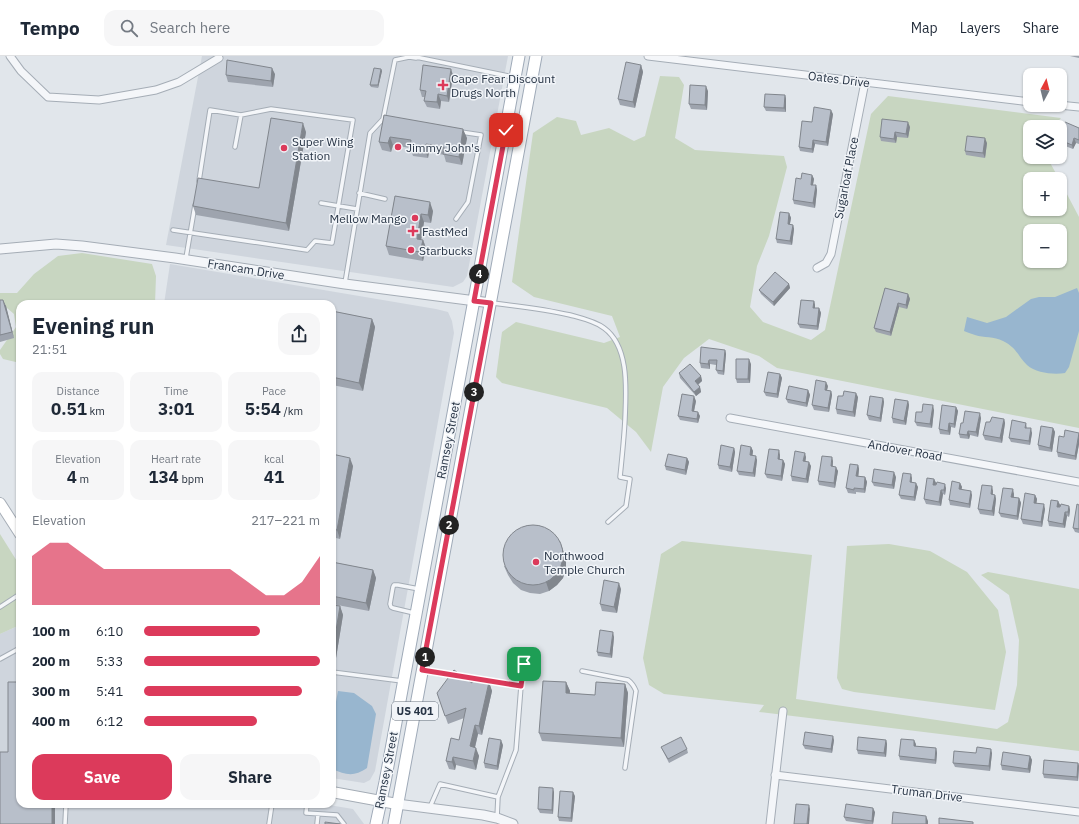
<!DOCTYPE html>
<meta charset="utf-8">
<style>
body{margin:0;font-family:"IBM Plex Sans",sans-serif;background:#f6f6f7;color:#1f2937;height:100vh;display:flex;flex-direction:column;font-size:15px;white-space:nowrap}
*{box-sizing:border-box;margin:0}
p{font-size:13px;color:#747a83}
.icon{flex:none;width:22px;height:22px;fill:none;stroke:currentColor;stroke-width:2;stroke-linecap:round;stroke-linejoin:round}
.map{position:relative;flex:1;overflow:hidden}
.side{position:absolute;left:16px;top:244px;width:320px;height:508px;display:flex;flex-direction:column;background:#fff;border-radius:12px;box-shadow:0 1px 3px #0004}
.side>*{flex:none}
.needle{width:26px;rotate:7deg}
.fabs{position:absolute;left:1023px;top:12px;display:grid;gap:8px}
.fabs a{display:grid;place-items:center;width:44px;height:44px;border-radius:8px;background:#fff;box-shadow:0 1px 3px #0004;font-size:20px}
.pin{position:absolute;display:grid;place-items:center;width:34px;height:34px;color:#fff;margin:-17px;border-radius:8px;box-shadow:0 2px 6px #0006}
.km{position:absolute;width:20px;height:20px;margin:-10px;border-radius:50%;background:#222;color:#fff;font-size:11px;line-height:20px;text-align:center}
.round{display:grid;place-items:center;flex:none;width:42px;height:42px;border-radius:12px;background:#f6f6f7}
.head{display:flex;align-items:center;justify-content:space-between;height:68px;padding:0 16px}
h1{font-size:22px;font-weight:700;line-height:30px}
.metrics{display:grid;grid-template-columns:repeat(3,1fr);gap:6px;height:68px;padding:4px 16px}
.metrics div{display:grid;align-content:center;border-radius:10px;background:#f6f6f7;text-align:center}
.metrics b{font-size:17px;font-weight:700}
.metrics small{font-size:11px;font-weight:400}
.metrics p{font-size:11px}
.chart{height:112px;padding:8px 16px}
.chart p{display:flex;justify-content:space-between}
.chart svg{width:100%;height:72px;margin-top:4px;fill:#dc3a5b;opacity:.7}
.action{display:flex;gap:8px;margin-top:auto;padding:8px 16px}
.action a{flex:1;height:46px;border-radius:12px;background:#dc3a5b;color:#fff;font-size:16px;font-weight:700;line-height:46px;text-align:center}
.action a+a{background:#f6f6f7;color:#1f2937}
ul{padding:0 16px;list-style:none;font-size:13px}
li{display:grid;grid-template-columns:64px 48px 1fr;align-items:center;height:30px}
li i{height:10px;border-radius:5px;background:#dc3a5b}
header{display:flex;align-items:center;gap:24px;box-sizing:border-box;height:56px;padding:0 20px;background:#fff;border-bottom:1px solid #e0e1e3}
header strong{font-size:19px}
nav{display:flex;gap:22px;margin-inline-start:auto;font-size:14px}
.search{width:280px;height:36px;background:#f6f6f7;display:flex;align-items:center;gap:10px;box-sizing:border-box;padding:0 14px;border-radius:12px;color:#747a83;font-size:15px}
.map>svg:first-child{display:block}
.built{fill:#cfd5dd}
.green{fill:#c8d6c1;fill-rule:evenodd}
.water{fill:#98b6cf}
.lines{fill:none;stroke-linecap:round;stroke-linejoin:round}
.service-casing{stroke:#a5adb6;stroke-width:5.5}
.minor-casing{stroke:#a5adb6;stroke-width:9}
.tertiary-casing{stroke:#a5adb6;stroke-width:11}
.secondary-casing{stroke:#a5adb6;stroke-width:12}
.primary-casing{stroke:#9faab8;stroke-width:13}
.service{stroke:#f4f6f9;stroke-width:3.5}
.minor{stroke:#f4f6f9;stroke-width:7}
.tertiary{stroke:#f4f6f9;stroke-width:9}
.secondary{stroke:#fff;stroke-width:10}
.primary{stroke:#fff;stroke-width:11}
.wall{fill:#9ea4ae}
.shaded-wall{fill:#81868d}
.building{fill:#b8bfca;stroke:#81868d}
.route-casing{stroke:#fff;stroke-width:8}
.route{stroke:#dc3a5b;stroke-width:5}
.poi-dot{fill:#dc3a5b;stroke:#f1f4f8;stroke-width:1.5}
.labels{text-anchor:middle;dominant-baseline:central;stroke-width:3;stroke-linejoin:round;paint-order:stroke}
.shield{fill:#f1f4f8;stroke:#646e7b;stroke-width:1}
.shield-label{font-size:11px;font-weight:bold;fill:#273445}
.poi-label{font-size:12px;fill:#273445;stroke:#f1f4f8;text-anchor:start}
.street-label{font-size:12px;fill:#273445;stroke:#f1f4f8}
</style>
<header>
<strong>Tempo</strong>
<div class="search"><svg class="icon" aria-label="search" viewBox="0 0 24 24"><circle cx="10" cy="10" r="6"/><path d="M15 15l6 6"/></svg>Search here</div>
<nav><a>Map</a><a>Layers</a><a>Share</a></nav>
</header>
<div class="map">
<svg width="1079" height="768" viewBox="0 0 1079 768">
<rect width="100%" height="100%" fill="#e1e6eb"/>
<!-- built -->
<path class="built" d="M202 0H508L467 220 463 226 453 231 166 189Z
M170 208 436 253 448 256 452 265 454 277 375 715 370 724 364 727 332 722V248H164Z
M20 569V748H323L353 753 364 768H0V578Z"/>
<!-- green -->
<path class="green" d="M660 20 679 21 684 29 675 82 695 94 784 100 787 111 769 180 757 210 750 251 763 266 811 284 825 274 871 58 888 40 1061 62 1053 71H1030V101H1047L1059 123H1030V153H1060V125L1079 161V372L777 312 759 300 709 283 684 302 663 331 651 396 636 376 607 352 502 327 496 321 502 276 516 266 604 287 620 281 612 260 534 241 512 226 533 77 557 61 576 65 581 79 609 72 634 85 645 80ZM1030 175H1060V205H1030Z
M82 197 152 208 156 220 155 248H20V307L3 303 0 298V294L16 271 14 258 0 246V237H17L34 218 58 200Z
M0 478 20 510V569L0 578Z
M682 485 812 499 796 643 997 673 1008 666 1017 629 1019 584 1009 539 981 519 988 516 1079 533V695L759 656 764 649 664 638 649 629 643 602 661 498Z
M889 488 930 495 967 516 998 554 1006 596 995 654 854 636 842 633 837 622 847 490Z"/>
<!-- water -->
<path class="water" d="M1077 232 1079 237V275L1069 311 1065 317C1054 319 1036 317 1027 309 1017 299 1017 292 1003 285 994 280 984 282 975 279 971 278 967 276 964 275L967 261 987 267 1006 261 1031 243 1039 241H1055Z
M338 635 354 637 372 650 376 658 367 712C354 721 346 719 332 713V667Z"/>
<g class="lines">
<!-- service casing -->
<g class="service-casing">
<path id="service" d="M416 1 513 21
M235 91 241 59
M359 137 385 143
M321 147 357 153
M456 163 468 146 481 79 461 76
M173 174 307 194 315 185 332 187 353 64 271 53 241 59 210 54 199 125
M186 202 195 149
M345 227 370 77 383 63 395 4 409 1 416 2
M492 247C518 250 545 253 570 259 581 262 595 265 604 272 630 291 626 335 625 363 624 383 622 402 620 421L630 423 626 450 608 466
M0 551 20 538
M414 557 393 552 391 551 390 548 393 531 394 529H398L419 533
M0 603 20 592
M423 615 455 620
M582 615 628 624C632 627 634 630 636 635L625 712
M332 616 402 625
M461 621 521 630 516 694 498 741 497 762
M521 630 524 608
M307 748 306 757 337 759 344 768
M430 751 440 728 498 741
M65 768 66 748
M269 768 272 748
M317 768 318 758"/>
</g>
<!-- minor casing -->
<g class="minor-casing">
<path id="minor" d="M10 0 21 15 48 41 99 44 156 34 179 26 219 2
M648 0 1030 46
M1059 49 1079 51
M817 212 826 207 831 198 865 26
M730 362 1079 426
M775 719 1079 756
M770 768 783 655"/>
</g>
<!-- tertiary casing -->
<g class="tertiary-casing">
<path id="tertiary" d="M0 193 56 188 82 190 175 202 345 228 491 247
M397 748 483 759 497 762 513 768"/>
</g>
<!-- secondary casing -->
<g class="secondary-casing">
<path id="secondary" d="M0 447 20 478
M332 736 397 748"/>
</g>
<!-- primary casing -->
<g class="primary-casing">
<path id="primary" d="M376 768 385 726 519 0
M394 768 536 0"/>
</g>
<!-- service -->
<use href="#service" class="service"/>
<!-- minor -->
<use href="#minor" class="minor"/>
<!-- tertiary -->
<use href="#tertiary" class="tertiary"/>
<!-- secondary -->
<use href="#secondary" class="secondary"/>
<!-- primary -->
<use href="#primary" class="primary"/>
</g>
<!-- wall -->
<path class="wall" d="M1070 0H1079V2Z
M641 9 643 16 635 52 620 49 618 43Z
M381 13 382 15 378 32 371 31 370 29Z
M275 18 273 31 228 26 226 19Z
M453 19 449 46 441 45 440 53 427 51 424 45 425 41H422L420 34Z
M708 35 707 54 691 53 689 48Z
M785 39 786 43V56L766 55 764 51Z
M833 58 828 90 815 88 813 97 800 95 799 91 812 66Z
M384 59 467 82 462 109 446 106 444 99 429 96 428 102 413 100 410 92 393 89 391 96 382 94 379 86Z
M910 71 908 82 897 81 896 87 881 85 880 81Z
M1079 72V88L1076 87 1073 93 1060 88V78Z
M306 76 289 175 196 159 193 150 259 132Z
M987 87 985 102 966 99 965 95Z
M812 119 814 123 813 129H816L817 134 815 152 794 148 793 144 801 123Z
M395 140 433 155 431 167 424 166 421 184H423L426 192 423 205 389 199 386 190Z
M789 157 791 162 790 168 793 169 794 173 792 189 777 187 776 183Z
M789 228 790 232 774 250 761 238 759 234Z
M885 232 908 238 910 243 907 253 899 251 891 280 876 276 874 272Z
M0 244 6 250 14 282 0 286Z
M814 245 815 249V252H819L821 257 818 274 800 272 798 268Z
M332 255 372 263 375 271 363 335 332 329Z
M725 294 726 298 724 319 718 318 716 314V309L710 308V313L701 312 700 307Z
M751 308 750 327H737L736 323Z
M679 317 701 320 702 325 698 329 700 331 701 336 696 340 680 322Z
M780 318 782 322 778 342 766 340 764 336Z
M828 330 827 334 831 335 832 339 829 356 814 354 812 349Z
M808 334 810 339 807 351 788 347 786 343Z
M843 340 858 341 855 361 837 358 836 353Z
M883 342 884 346 881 366 869 364 867 359Z
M696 345 694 356 700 360 698 367 680 364 678 360Z
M908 345 909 349 906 369 893 367 892 362Z
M956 351 958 355 955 372 951 371 950 379 940 378 939 373Z
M934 354 932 372 917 370 915 366 922 356Z
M981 362 978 381 970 379 969 383 960 382 959 378 963 367Z
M1004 363 1005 367 1002 387 985 384 983 379Z
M1026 367 1027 372 1032 377 1030 389 1011 386 1009 382Z
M1053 372 1055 376 1052 396 1039 394 1038 389Z
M1079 377V388L1076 404 1058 401 1057 396 1064 381Z
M751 391 753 395 752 400 757 404 755 421 739 419 737 415Z
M734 392 735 396 732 416 719 413 718 409Z
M332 398 353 410 340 483 332 481Z
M780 399V403L783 404 785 408 782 425 767 422 765 418Z
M806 401 805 405 811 410 808 427 792 425 791 420Z
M687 402 689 406 686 419 666 414 665 410Z
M833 405V410L838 415 835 432 819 429 818 425Z
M858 409 859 413 858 420 865 421 867 426 865 437 856 436V438L848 437 846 432Z
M896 421 894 433 874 430 872 426Z
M912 422V426L918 431 915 445 901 443 899 439Z
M934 423 936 427 935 429 946 432 945 439 943 438 941 450 926 448 924 443Z
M960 427 962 431 961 433 972 439 970 452 950 449 949 444Z
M993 435V439H995L996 443 994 460 980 458 978 453Z
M1014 438V442H1019L1021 447 1018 464 1001 461 999 457Z
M1035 439 1037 443 1036 447 1045 453 1042 471 1023 468 1021 463Z
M1058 445 1060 449 1059 451 1069 450 1070 454 1069 461 1067 460 1065 472 1049 470 1048 465Z
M1079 449V477L1075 476 1073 472Z
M566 503V512L563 522 557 529 549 535 540 538 530 537 521 534 513 527 508 519 504 510Z
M332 506 373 514 376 522 369 555 332 548Z
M621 533 617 557 602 555 600 548Z
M332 549 340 550 343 559 336 602 332 601Z
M614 581 612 602 598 600 597 596Z
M489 626 492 635 482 679 478 678 475 692 479 700 476 714 456 709 455 714 449 713 446 705 459 684 464 662 448 668 437 637 472 627Z
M566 626 570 635 569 637 595 639 625 628 628 637 624 691 542 685 539 677Z
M834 684 832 697 805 693 803 689Z
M886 684 887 688 886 701 858 698 857 694Z
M916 688V690L936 692 937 697 936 708 900 704 899 700Z
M503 689 498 714 485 712 484 707Z
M661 691 687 693 688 697 669 707Z
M976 697H992L990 715 955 711 953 707Z
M1030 700 1032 704 1030 717 1002 714 1001 709Z
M1078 707 1079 710 1078 725 1044 722 1043 718Z
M554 736 553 758 540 757 538 753Z
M575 740 572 766 559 765 558 761Z
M875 756 873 768H866L846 765 844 761Z"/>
<!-- shaded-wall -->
<path class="shaded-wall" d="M641 9 643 16 635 52 633 46Z
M272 12 275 18 273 31 271 25Z
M381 13 382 15 378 32V29Z
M451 13 453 19 449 46 447 40Z
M706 30 708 35 707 54 705 49Z
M438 38 441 45 440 53 437 46Z
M785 39 786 43V56L784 52Z
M831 54 833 58 828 90 826 86Z
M908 66 910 71 908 82 906 78Z
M303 67 306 76 289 175 286 167Z
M463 73 467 82 462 109 459 101Z
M895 76 897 81 896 87 894 83Z
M390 81 393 89 391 96 388 87Z
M985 82 987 87 985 102 983 97Z
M1074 82 1076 87 1073 93 1072 89Z
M813 84 815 88 813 97 812 93Z
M426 88 429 96 428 102 425 94Z
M812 119 814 123 812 133 811 129Z
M816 129 817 134 815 152 813 147Z
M430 146 433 155 431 167 428 159Z
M789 157 791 162 789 172 788 168Z
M421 158 424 166 420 191 417 183Z
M793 169 794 173 792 189 790 185Z
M423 184 426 192 423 205 420 196Z
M789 228 790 232 774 250 773 246Z
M908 238 910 243 907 253 906 249Z
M3 244 6 250 14 282 12 276Z
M814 245 815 249V256L813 252Z
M898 247 899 251 891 280 890 276Z
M819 252 821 257 818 274 817 270Z
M372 263 375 271 363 335 359 327Z
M725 294 726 298 724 319 723 315Z
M749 303 751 308 750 327 748 323Z
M709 304 710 308V313L708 308Z
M780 318 782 322 778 342 777 338Z
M701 320 702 325 696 330 695 325Z
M826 326 828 330 826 338 825 334Z
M700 331 701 336 696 340 694 336Z
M808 334 810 339 807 351 806 347Z
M831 335 832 339 829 356 828 352Z
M856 337 858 341 855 361 853 356Z
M694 340 696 345 693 359 692 355Z
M883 342 884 346 881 366 880 362Z
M908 345 909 349 906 369 904 365Z
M933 349 934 354 932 372 930 368Z
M956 351 958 355 955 372 954 368Z
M698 356 700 360 698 367 697 363Z
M980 357 981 362 978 381 976 376Z
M1004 363 1005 367 1002 387 1000 382Z
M949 367 951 371 950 379 948 375Z
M1031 372 1032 377 1030 389 1029 385Z
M1053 372 1055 376 1052 396 1050 392Z
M968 375 970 379 969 383 967 379Z
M1079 377V388L1076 404 1075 400Z
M751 391 753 395 752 403 750 399Z
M734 392 735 396 732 416 730 411Z
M779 394 780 399 779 407 778 403Z
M805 397 806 401 805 409 803 405Z
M756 400 757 404 755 421 753 417Z
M832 401 833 405 832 414 831 410Z
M350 402 353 410 340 483 337 474Z
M687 402 689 406 686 419 685 414Z
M783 404 785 408 782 425 781 420Z
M809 406 811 410 808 427 806 423Z
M858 409 859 413 858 424 856 420Z
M836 411 838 415 835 432 834 427Z
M894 416 896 421 894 433 892 429Z
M911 418 912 422 911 430 910 426Z
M865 421 867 426 865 437 864 433Z
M934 423 936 427 935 433 933 429Z
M916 427 918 431 915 445 914 441Z
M960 427 962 431 961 437 959 433Z
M945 428 946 432 945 439 944 434Z
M992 430 993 435 992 443 991 438Z
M1013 433 1014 438 1013 446 1011 441Z
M941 434 943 438 941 450 939 446Z
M971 435 972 439 970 452 969 448Z
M995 439 996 443 994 460 992 455Z
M1035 439 1037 443 1036 451 1034 447Z
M1019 442 1021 447 1018 464 1017 460Z
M1058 445 1060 449 1059 455 1057 451Z
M1044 448 1045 453 1042 471 1041 466Z
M1069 450 1070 454 1069 461 1068 456Z
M1065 456 1067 460 1065 472 1063 468Z
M560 485 566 503V512L563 522 557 529 549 535 546 526Z
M373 514 376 522 369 555 366 547Z
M619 527 621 533 617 557 614 551Z
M340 550 343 559 336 602 333 593Z
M613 576 614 581 612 602 610 598Z
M489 626 492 635 482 679 479 670Z
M566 626 570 635 569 646 566 637Z
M625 628 628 637 624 691 621 682Z
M475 669 478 678 473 699 470 690Z
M833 680 834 684 832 697 831 693Z
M501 684 503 689 498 714 497 710Z
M886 684 887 688 886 701 884 697Z
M914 684 916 688 915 694 914 690Z
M476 692 479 700 476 714 473 705Z
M936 692 937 697 936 708 935 704Z
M991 693 992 697 990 715 989 710Z
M1030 700 1032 704 1030 717 1028 713Z
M453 701 456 709 455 714 452 706Z
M1078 707 1079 710 1078 725 1077 721Z
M553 732 554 736 553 758 552 754Z
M573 736 575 740 572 766 571 762Z
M52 748H55V768H52Z
M809 749 810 753 809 768H807Z
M873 752 875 756 873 768 872 765Z
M926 760 928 765V768H926Z"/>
<!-- building -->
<path class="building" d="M227 4 272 12 271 25 226 19Z
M626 6 641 9 633 46 618 43Z
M423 9 451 13 447 40 438 38 437 46 424 45 426 35 420 34Z
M374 12 381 13 378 29H370Z
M690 29 706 30 705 49 689 48Z
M765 38 785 39 784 52 764 51Z
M814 51 831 54 826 86 813 84 812 93 799 91 802 65 812 66Z
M384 59 463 73 459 101 443 98 444 91 426 88 425 94 410 91 411 84 390 81 388 87 379 86Z
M271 62 303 67 286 167 193 150 198 122 259 132Z
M882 63 908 66 906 78 895 76 894 83 880 81Z
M1065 66 1079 72V84L1074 82 1072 89 1060 84V78Z
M967 80 985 82 983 97 965 95Z
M802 117 812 119 811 129H816L813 147 793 144 796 122 801 123Z
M395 140 430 146 428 159 421 158 417 183 423 184 420 196 386 190Z
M780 156 789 157 788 168 793 169 790 185 776 183Z
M775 216 789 228 773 246 759 234Z
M885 232 908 238 906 249 898 247 890 276 874 272Z
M0 244H3L12 276 0 279Z
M801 244 814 245 813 252H819L817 270 798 268Z
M332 255 372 263 359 327 332 321Z
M701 291 725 294 723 315 716 314 717 304H709L708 308 700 307Z
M736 303H749L748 323H736Z
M690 308 701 320 695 325 700 331 694 336 679 317Z
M768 316 780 318 777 338 764 336Z
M816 324 826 326 825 334 831 335 828 352 812 349Z
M789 330 808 334 806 347 786 343Z
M844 335 856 337 853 356 836 353 838 340H843Z
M682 338 694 340 692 355 698 356 697 363 678 360Z
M870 340 883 342 880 362 867 359Z
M895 343 908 345 904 365 892 362Z
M923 348 933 349 930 368 915 366 916 356H922Z
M942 349 956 351 954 368 949 367 948 375 939 373Z
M965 355 980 357 976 376 968 375 967 379 959 378 961 367H963Z
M992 361 1004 363 1000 382 983 379 986 366H990Z
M1012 364 1026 367 1025 372H1031L1029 385 1009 382Z
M1041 370 1053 372 1050 392 1038 389Z
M1065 374 1079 377 1075 400 1057 396 1059 380 1064 381Z
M721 389 734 392 730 411 718 409Z
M741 389 751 391 750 399 756 400 753 417 737 415Z
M769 393 779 394 778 403 783 404 781 420 765 418Z
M795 395 805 397 803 405 809 406 806 423 791 420Z
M332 398 350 402 337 474 332 473Z
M668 398 687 402 685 414 665 410Z
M822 400 832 401 831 410 836 411 834 427 818 425Z
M850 408 858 409 856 420 865 421 864 433 854 432V434L846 432Z
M874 413 894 416 892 429 872 426Z
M903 417 911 418 910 426 916 427 914 441 899 439Z
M927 422 934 423 933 429H936L937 426 945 428 944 434H941L939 446 924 443Z
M952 425 960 427 959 433 971 435 969 448 949 444Z
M982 429 992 430 991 438 995 439 992 455 978 453Z
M1003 432 1013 433 1011 441 1019 442 1017 460 999 457Z
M1025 437 1035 439 1034 447 1044 448 1041 466 1021 463Z
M1051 444 1058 445 1057 451H1060L1061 448 1069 450 1068 456H1065L1063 468 1048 465Z
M1077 448 1079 449V473L1073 472Z
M503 499a30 30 0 1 1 60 0a30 30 0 1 1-60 0Z
M332 506 373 514 366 547 332 540Z
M604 524 619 527 614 551 600 548Z
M332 549 340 550 333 593H332Z
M600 574 613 576 610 598 597 596Z
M454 614 472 627 473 622 489 626 479 670 475 669 470 690 476 692 473 705 453 701 452 706 446 705 451 682 459 684 466 652 445 660 437 637Z
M543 625 566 626V637L595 639 596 626 625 628 621 682 539 677Z
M8 626H20V748H52V768H0V696H8Z
M805 676 833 680 831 693 803 689Z
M681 681 687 693 668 703 661 691Z
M858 681 886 684 884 697 857 694Z
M489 682 501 684 497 710 484 707Z
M901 683 914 684V690L936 692 935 704 899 700Z
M977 691 991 693 989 710 953 707 954 695 976 697Z
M1003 696 1030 700 1028 713 1001 709Z
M1044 704 1078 707 1077 721 1043 718Z
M539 731 553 732 552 754 538 753Z
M560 735 573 736 571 762 558 761Z
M796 748 809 749 807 768H794Z
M846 748 873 752 872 765 844 761Z
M893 756 926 760V768H892Z
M939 762 973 766V768H939Z
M325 766 340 768H325Z"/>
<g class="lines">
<!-- route casing -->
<g class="route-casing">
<path id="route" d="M506 74 474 245 491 247 422 614 521 630 524 608"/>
</g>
<!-- route -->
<use href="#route" class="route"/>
</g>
<!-- markers -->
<g class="poi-dot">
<path d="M441 23h4v4h4v4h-4v4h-4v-4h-4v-4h4z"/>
<circle cx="398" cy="91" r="4"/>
<circle cx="284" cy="92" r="4"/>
<circle cx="415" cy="162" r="4"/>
<path d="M411 169h4v4h4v4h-4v4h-4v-4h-4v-4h4z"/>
<circle cx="411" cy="194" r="4"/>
<circle cx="536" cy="506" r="4"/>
</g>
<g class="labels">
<!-- shield labels -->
<rect class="shield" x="392" y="646" width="46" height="18" rx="3"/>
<g class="shield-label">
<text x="415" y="655">US 401</text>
</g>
<!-- poi labels -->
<g class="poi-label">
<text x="451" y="22">Cape Fear Discount<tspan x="451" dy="14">Drugs North</tspan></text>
<text x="292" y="85">Super Wing<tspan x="292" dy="14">Station</tspan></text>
<text x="406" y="91">Jimmy John's</text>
<text x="407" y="162" text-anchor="end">Mellow Mango</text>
<text x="422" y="175">FastMed</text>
<text x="419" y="194">Starbucks</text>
<text x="544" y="499">Northwood<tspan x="544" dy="14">Temple Church</tspan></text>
</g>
<!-- street labels -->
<g class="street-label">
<text transform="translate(839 23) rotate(7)">Oates Drive</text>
<text transform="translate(846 122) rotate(-79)">Sugarloaf Place</text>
<text transform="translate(246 213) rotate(9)">Francam Drive</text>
<text transform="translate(448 384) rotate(-79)">Ramsey Street</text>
<text transform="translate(905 394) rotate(10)">Andover Road</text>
<text transform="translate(386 714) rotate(-79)">Ramsey Street</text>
<text transform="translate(927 737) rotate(7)">Truman Drive</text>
</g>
</g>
</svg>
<div class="fabs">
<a><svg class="needle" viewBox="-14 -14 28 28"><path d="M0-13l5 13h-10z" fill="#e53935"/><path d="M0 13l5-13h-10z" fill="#747a83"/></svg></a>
<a><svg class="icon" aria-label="layers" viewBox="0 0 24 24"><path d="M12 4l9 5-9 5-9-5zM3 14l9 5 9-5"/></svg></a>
<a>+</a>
<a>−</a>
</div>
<div class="pin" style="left:524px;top:608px;background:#1e9e55"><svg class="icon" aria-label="arrive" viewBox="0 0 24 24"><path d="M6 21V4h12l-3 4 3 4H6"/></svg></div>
<div class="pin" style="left:506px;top:74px;background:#d93025"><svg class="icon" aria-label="check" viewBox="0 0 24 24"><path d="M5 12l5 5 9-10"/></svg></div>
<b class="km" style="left:425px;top:601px">1</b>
<b class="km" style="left:449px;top:469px">2</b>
<b class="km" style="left:474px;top:336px">3</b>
<b class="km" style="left:479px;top:218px">4</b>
<section class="side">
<div class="head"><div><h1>Evening run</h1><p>21:51</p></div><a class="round"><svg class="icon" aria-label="share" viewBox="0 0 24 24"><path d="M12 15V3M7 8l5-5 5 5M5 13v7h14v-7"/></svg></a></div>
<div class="metrics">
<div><p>Distance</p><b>0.51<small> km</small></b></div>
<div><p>Time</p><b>3:01</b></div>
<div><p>Pace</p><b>5:54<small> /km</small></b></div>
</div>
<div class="metrics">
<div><p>Elevation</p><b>4<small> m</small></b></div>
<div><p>Heart rate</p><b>134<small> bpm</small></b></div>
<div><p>kcal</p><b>41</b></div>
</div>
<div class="chart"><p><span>Elevation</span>217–221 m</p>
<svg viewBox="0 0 160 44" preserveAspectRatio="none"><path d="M0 44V14L10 6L20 6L30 14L40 22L50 22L60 22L70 22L80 22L90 22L100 22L110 22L120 30L130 38L140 38L150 30L160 14V44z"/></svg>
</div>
<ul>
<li><b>100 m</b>6:10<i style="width:66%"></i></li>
<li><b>200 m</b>5:33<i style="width:100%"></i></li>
<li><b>300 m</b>5:41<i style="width:90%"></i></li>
<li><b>400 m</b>6:12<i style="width:64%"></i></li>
</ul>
<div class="action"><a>Save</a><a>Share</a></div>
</section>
</div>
